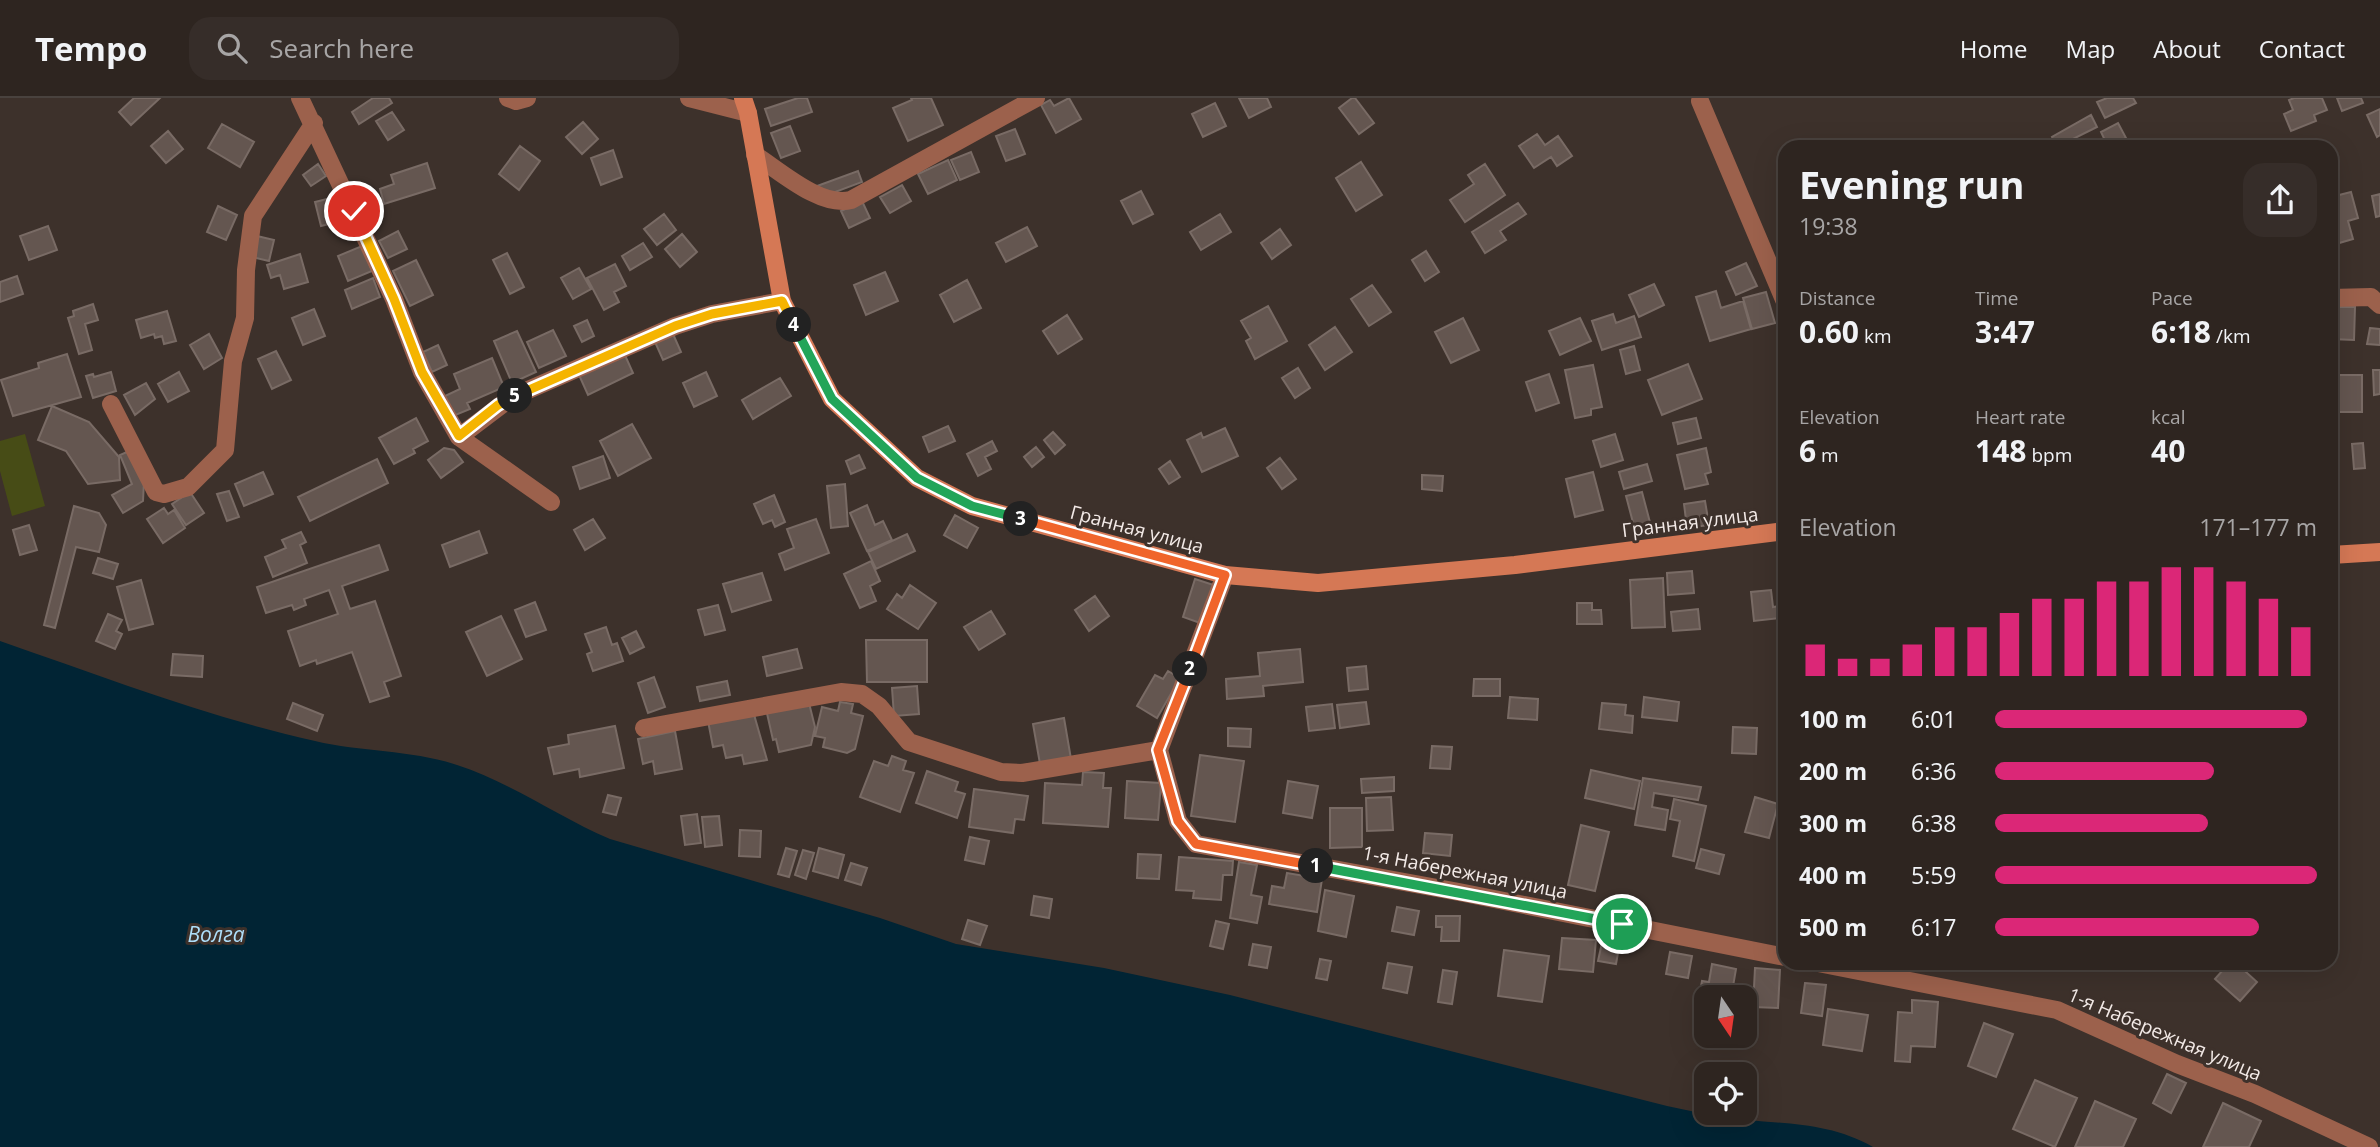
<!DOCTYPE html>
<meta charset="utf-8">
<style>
body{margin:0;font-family:"Open Sans",sans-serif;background:#362d29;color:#f1f3f6;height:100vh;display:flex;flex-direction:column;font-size:26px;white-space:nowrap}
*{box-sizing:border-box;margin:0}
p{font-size:23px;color:#a7a5a5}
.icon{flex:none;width:38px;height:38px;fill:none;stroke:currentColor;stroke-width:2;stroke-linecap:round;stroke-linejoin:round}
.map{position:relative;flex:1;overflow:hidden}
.side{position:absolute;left:1778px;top:42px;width:560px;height:830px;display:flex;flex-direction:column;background:#2e2520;border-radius:21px;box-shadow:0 7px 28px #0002,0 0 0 2px #49423e}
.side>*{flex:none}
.needle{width:46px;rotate:167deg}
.fabs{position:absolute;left:1694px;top:887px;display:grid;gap:14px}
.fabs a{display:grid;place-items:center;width:63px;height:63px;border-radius:14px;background:#2e2520;box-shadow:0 7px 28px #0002,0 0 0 2px #49423e;font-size:35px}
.pin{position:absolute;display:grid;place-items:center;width:60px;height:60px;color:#fff;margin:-30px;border:4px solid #fff;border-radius:50%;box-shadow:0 2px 7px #0007}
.km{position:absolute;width:35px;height:35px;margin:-18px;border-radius:50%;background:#222;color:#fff;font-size:19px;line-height:35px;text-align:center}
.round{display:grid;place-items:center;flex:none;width:74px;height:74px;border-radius:21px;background:#362d29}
.overview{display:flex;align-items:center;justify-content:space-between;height:119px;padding:0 21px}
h1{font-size:38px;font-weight:700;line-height:52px}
.stats{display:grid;grid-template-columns:repeat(3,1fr);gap:10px;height:119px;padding:7px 21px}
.stats div{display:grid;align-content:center}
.stats b{font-size:30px;font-weight:700}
.stats small{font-size:19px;font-weight:400}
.stats p{font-size:19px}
.chart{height:196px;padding:14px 21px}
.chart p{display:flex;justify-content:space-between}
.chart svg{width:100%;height:126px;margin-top:7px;stroke:#db2777;stroke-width:6}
ul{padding:0 21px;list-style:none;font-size:23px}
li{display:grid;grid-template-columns:112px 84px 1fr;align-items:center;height:52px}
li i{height:18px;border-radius:9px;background:#db2777}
header{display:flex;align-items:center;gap:42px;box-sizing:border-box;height:98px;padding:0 35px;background:#2e2520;border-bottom:2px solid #49423e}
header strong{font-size:33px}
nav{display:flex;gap:38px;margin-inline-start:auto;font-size:24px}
.search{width:490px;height:63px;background:#362d29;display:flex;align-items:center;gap:18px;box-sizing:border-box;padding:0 24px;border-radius:21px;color:#a7a5a5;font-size:26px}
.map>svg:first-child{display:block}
.green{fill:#474c16}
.water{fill:#012434}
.building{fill:#645650;stroke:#796b65;stroke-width:2}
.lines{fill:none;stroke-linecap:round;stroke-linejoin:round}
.street{stroke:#9c614c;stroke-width:18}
.secondary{stroke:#d57855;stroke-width:18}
.split-1-casing{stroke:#fff;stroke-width:14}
.split-2-casing{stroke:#fff;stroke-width:14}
.split-3-casing{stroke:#fff;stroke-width:14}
.split-4-casing{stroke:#fff;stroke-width:14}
.split-5-casing{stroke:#fff;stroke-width:14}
.split-6-casing{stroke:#fff;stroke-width:14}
.split-1{stroke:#22a559;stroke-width:9}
.split-2{stroke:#f0652b;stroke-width:9}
.split-3{stroke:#f0652b;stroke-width:9}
.split-4{stroke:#22a559;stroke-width:9}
.split-5{stroke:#f5b400;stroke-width:9}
.split-6{stroke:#f5b400;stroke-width:9}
.labels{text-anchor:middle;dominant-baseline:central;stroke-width:6;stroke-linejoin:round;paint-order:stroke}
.street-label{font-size:19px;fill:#f3eae7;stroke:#3d312b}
.water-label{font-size:21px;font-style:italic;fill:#aedef9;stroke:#3d312b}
</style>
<header>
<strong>Tempo</strong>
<div class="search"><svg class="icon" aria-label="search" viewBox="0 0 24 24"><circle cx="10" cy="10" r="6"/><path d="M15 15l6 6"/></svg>Search here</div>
<nav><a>Home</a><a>Map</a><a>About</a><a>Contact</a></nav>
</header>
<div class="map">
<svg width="2380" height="1049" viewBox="0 0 2380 1049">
<rect width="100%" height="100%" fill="#3d312b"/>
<!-- green -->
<path class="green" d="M25 336 45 408 12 418 0 373V343Z"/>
<!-- water -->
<path class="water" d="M0 543C104 579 207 619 315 643 361 654 413 652 457 667 512 685 558 719 610 741L880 820 956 846 1104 870 1230 897 1667 1008C1694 1014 1720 1019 1747 1022 1791 1026 1833 1026 1873 1049H0Z"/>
<!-- building -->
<path class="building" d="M134 0H160L131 27 119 14Z
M373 0H389L392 5 359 26 352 14Z
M798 0H807L812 14 771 28 765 11Z
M911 0H931L943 27 908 43 893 10 912 2Z
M1069 0 1081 21 1056 35 1041 7 1050 2 1054 8Z
M1239 0H1267L1271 9 1249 20Z
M1352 0H1355L1374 25 1359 36 1339 10Z
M2107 0H2133L2136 5 2105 20 2097 4Z
M2294 0H2322L2327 12 2314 17 2316 23 2291 33 2284 16 2293 12 2289 2Z
M2337 0H2361L2363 5 2342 13Z
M1215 5 1226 28 1203 39 1192 16Z
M2380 11V37L2377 39 2367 17Z
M392 14 404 32 388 42 376 23Z
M2091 17 2097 29 2057 49 2052 39Z
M583 24 598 41 582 56 566 39Z
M2118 25 2126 40 2108 49 2101 34Z
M222 26 254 44 240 69 208 50Z
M790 28 800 53 781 60 771 35Z
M1015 31 1025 56 1006 63 996 38Z
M168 33 183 51 166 65 151 48Z
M1537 36 1545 47 1558 38 1572 58 1557 68 1551 59 1534 70 1519 48Z
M520 48 540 63 519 92 499 76Z
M613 52 622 79 601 87 591 60Z
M971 54 979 74 960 82 951 62Z
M948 62 957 82 928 96 918 76Z
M1361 64 1382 97 1356 113 1336 80Z
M427 65 435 90 384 106 380 91 394 86 391 77Z
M318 66 326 78 311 88 303 77Z
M1485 66 1505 97 1465 124 1450 102 1474 86 1468 77Z
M858 73 862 84 830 96 817 88Z
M902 87 911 103 890 115 880 99Z
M1141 93 1153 116 1133 126 1121 103Z
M2351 94 2358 120 2348 123 2353 141 2336 146 2331 128V99Z
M2380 96V118L2376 119 2372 98Z
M339 98 345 122 321 128 315 104Z
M862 103 870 120 849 130 841 113Z
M1518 105 1526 116 1500 133 1506 142 1485 155 1472 134Z
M218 108 237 117 226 142 207 134Z
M664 116 676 132 657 147 644 131Z
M1220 116 1231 134 1201 152 1190 134Z
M48 128 57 152 29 162 20 138Z
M1027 129 1037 148 1006 164 996 145Z
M1280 131 1291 147 1272 161 1261 145Z
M398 133 407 151 388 160 379 143Z
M682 136 697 154 680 169 665 151Z
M257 138 274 142 269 163 252 159Z
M643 145 652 159 630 172 622 158Z
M362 148 372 173 348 183 338 158Z
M1426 153 1439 174 1425 183 1412 162Z
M507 155 524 189 510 196 493 162Z
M300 156 308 184 284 191 280 177 271 180 267 167Z
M416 162 433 197 410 208 393 173Z
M1746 165 1757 188 1736 197 1726 174Z
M615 166 626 188 614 194 619 204 604 212 587 180Z
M579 170 591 191 573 201 561 180Z
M885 174 898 203 866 217 854 187Z
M17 178 23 196 0 204V184Z
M373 180 380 199 352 211 345 192Z
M967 182 981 210 954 224 940 197Z
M1654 186 1664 207 1639 219 1629 197Z
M1372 187 1391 214 1369 228 1351 201Z
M1716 193 1721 210 1743 203 1751 231 1710 243 1696 199Z
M1766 194 1775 225 1752 231 1743 200Z
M93 206 98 222 85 226 92 252 79 256 68 220 74 218 73 213Z
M1268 208 1287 243 1255 261 1246 243 1251 240 1241 223Z
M2331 209H2355L2354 242 2331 241Z
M314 211 325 238 303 247 292 220Z
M167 213 176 243 164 246 162 238 155 240 154 236 141 240 136 222Z
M1613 216 1616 225 1634 218 1641 239 1602 252 1592 223Z
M1067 217 1082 241 1058 256 1043 233Z
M1463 220 1479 252 1451 265 1435 234Z
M1580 220 1591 243 1560 257 1549 233Z
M587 222 594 238 582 244 574 228Z
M1335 229 1352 254 1325 272 1309 247Z
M2370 230 2380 231V247L2367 246Z
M553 232 566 258 539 270 527 244Z
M517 233 536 274 512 285 494 243Z
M209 236 222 260 204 271 190 247Z
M673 236 681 254 663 262 655 244Z
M438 247 447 267 432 274 423 254Z
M1634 248 1640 272 1626 276 1620 252Z
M276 253 291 282 272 291 258 261Z
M624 255 633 275 588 297 579 277Z
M67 256 81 299 13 318 1 282 39 270 38 265Z
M492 260 504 289 467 305 470 311 453 318 445 298 460 291 454 276Z
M1688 266 1702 301 1662 317 1648 282Z
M1593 267 1602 309 1591 311V317L1575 320 1565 272Z
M1298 270 1310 290 1295 300 1282 280Z
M2373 272H2380V296L2374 297Z
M111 274 116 293 93 300 86 278 93 276 94 279Z
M179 274 189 293 168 304 158 286Z
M706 274 717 298 694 309 683 285Z
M1549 276 1559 305 1536 313 1526 284Z
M2331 277H2362V314H2331Z
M780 280 791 298 753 321 742 302Z
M146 285 155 301 135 317 124 297Z
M52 308 89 324 119 359 120 382 88 386 66 353 38 342Z
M416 320 428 343 413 351 415 355 394 366 379 340Z
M1696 320 1701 340 1678 346 1673 325Z
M632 326 651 360 618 378 600 343Z
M948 328 955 343 929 354 923 339Z
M1225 330 1238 358 1202 374 1187 342 1201 335 1203 340Z
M1053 334 1065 347 1055 356 1044 342Z
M1615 336 1623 362 1601 369 1593 343Z
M992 343 997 353 985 359 991 371 978 378 967 356Z
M2363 345 2365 370 2354 371 2352 346Z
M1036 349 1044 359 1032 369 1024 359Z
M444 350 454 352 463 364 441 380 428 362Z
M1706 350 1711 374 1705 376 1708 386 1685 391 1677 357Z
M129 353 144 383 143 403 123 415 112 397 132 386 120 357Z
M859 357 865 370 851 376 846 363Z
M603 358 610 380 580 391 573 369Z
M1280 360 1296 381 1282 391 1267 370Z
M377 361 388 385 310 423 298 399Z
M1170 363 1180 379 1169 386 1159 371Z
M1647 366 1652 383 1624 391 1619 374Z
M263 374 273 396 244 408 235 386Z
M1593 374 1603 412 1575 419 1566 381Z
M1422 377 1443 378 1442 393 1422 391Z
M845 386 848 428 831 430 827 388Z
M229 393 239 419 227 423 217 396Z
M190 394 204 415 186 427 172 406Z
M1642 394 1652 432 1636 436 1626 398Z
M774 397 785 424 775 429 772 422 763 426 754 406Z
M1705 403 1709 427 1687 430 1684 406Z
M867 407 875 427 883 423 892 442 867 453 850 415Z
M74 408 99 415 106 427 99 454 76 449 55 530 44 527Z
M164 410 168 416 174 412 185 430 163 445 147 421Z
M955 417 978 430 967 450 944 437Z
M593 421 605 440 585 452 574 432Z
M816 421 829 455 785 472 779 456 794 450 787 431Z
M29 427 37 452 20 457 13 432Z
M479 433 487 455 450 469 442 447Z
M301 434 306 444 300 447 307 465 273 479 265 459 286 450 282 442Z
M907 436 915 453 876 471 868 454Z
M379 447 388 472 342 488 350 511 375 503 401 578 384 584 389 598 370 604 352 554 317 566 316 562 300 568 288 533 338 516 329 492 304 501 306 507 294 512 292 507 266 515 257 489Z
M98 460 118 466 113 481 93 475Z
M871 463 880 483 870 488 876 503 860 510 844 476Z
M1692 473 1694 495 1668 497 1667 475Z
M762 475 771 502 732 514 723 486Z
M1663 480 1665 529 1632 530 1630 482Z
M1195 481 1226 491 1203 526 1183 519Z
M141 482 153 526 129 532 117 489Z
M910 487 936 505 918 531 887 511 897 496 902 500Z
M1771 492 1773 509 1780 508 1781 520 1754 523 1751 494Z
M1095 498 1109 518 1089 533 1075 512Z
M535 504 546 532 526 539 515 512Z
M1577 505H1592V512H1601L1602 526H1577Z
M718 507 725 532 705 537 698 512Z
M1698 511 1700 531 1673 533 1671 514Z
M991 513 1005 536 979 552 964 529Z
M108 516 122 522 116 533 122 536 115 551 96 543Z
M501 518 522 561 487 578 466 534Z
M606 529 612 547 617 545 623 563 593 573 587 556 592 554 585 536Z
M636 533 644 549 630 556 622 540Z
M866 542H927V584H867Z
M797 551 802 570 767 578 763 559Z
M1300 551 1303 584 1263 588 1264 598 1227 601 1226 581 1260 578 1258 555Z
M173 556 203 558 202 579 171 577Z
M1366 568 1368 591 1349 593 1347 570Z
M1168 573 1180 580 1157 620 1137 608 1155 577 1163 581Z
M654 579 665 609 648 615 638 585Z
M1474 581H1500V598H1473Z
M727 583 730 597 700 603 697 589Z
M917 588 919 616 894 618 892 590Z
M1510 599 1538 601 1537 622 1508 620Z
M1644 599 1679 604 1677 623 1642 619Z
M808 601 815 629 811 647 779 654 776 641 773 642 766 611Z
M840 604 853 606 851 615 863 618 855 651 847 655 823 649 825 640 815 638 822 609 838 613Z
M1366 604 1369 626 1340 630 1337 607Z
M293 605 323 617 317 633 287 621Z
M1602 605 1626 607 1625 617 1633 618 1632 635 1599 631Z
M1332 606 1335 630 1309 633 1306 609Z
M753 613 767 662 744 666 742 657 726 660 723 647 713 649 708 623Z
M1064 620 1071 661 1040 666 1033 626Z
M615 628 624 670 580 679 579 671 554 676 548 650 569 646 568 637Z
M1733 629 1757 630 1756 656 1732 655Z
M1228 630 1251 631 1250 649 1228 648Z
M675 633 682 671 655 676 653 663 643 666 638 641Z
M1432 648 1452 649 1450 671 1430 670Z
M1200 657 1244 663 1235 724 1191 718Z
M892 658 906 663 903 672 914 675 900 714 860 699 874 663 888 668Z
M1591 672 1640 683 1634 711 1585 700Z
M927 673 958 684 955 693 965 696 957 720 916 705Z
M1083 674 1104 675 1103 690H1111L1108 729 1043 725 1045 685 1082 687Z
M1394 679V693L1362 695 1361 681Z
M1643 680 1701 689 1698 702 1654 695 1652 709 1668 712 1665 732 1635 727Z
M1127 683 1161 685 1158 722 1125 720Z
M1288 683 1318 688 1312 720 1283 715Z
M974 691 1028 698 1024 722 1015 721 1013 735 969 729Z
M608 697 621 700 616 717 603 714Z
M1391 699 1393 732 1367 733 1366 700Z
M1755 699 1778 706 1769 740 1745 734Z
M1674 701 1706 708 1694 763 1673 758 1680 723 1670 721Z
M1330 710H1362V749L1330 750Z
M697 716 701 745 685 747 681 718Z
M719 718 722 747 705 749 702 719Z
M1581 727 1609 734 1595 793 1568 787Z
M740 732 761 733 760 759 739 758Z
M1425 735 1452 737 1450 758 1423 755Z
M970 739 989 743 984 766 965 762Z
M786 750 797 753 789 779 778 776Z
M819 750 844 757 838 780 813 773Z
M1701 751 1724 757 1719 776 1696 770Z
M803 752 814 755 806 781 795 777Z
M1138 756 1161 757 1159 781 1137 780Z
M1179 759 1233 763 1232 777H1223L1221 802 1193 800 1194 793 1176 792Z
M1239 764 1257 767 1251 797 1262 799 1257 825 1230 820Z
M851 765 867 770 861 787 845 782Z
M1287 775 1322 781 1317 814 1269 806 1272 788 1284 790Z
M1325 792 1354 798 1346 839 1318 833Z
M1034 798 1052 801 1049 820 1031 817Z
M1397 809 1419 813 1414 837 1392 833Z
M1436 818H1460L1459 843H1441L1442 829H1436Z
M968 822 987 828 980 847 962 841Z
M1216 823 1229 826 1223 851 1210 848Z
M1562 840 1596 842 1593 874 1559 871Z
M1603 840 1620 844 1616 866 1598 863Z
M1253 846 1271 849 1267 870 1249 867Z
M1504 852 1549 858 1542 904 1498 898Z
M1670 854 1692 858 1688 880 1666 876Z
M1320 861 1331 863 1327 882 1316 880Z
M2230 864H2235L2257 884 2240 903 2215 881Z
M1388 865 1412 869 1407 895 1383 890Z
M1712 866 1736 871 1731 900H1706V907L1698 906 1702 883 1709 884Z
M1755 870 1780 872 1778 910 1753 909Z
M1443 872 1457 874 1452 906 1438 904Z
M1805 885 1826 887 1822 918 1801 915Z
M1912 902 1938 904 1935 949 1911 948 1910 964 1895 963 1898 914 1912 915Z
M1828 911 1868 917 1862 953 1823 947Z
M1984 925 2013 936 1996 979 1968 968Z
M2167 976 2186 985 2171 1015 2153 1005Z
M2035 982 2077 1000 2055 1049 2013 1031Z
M2095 1003 2136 1021 2123 1049H2075Z
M2223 1005 2261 1023 2249 1049H2203Z"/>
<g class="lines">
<!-- street -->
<path class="street" d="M300 0 394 201 422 274 459 339 551 404
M508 0 516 3 527 0
M689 0 748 15
M1700 3 1785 204
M755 57C780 73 821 110 851 102L1036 0
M2331 200 2371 199 2380 207
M111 306 156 394 164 396 188 389 225 352 233 263 245 220 246 172 253 118 314 25
M459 339 512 299 675 228 712 216 782 203
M644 630 841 594 862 596 879 608 909 644 1001 674 1022 675 1159 652
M1159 652 1178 723 1196 746 1459 794 1785 859
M1159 652 1225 477
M1813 864 2057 912 2177 966 2255 996 2369 1049"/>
<!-- secondary -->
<path class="secondary" d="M743 0 748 15 782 203 832 301 917 380 972 408 1225 477 1318 485 1515 467 1785 433
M2331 457 2380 454"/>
</g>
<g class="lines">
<!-- split-1 casing -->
<g class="split-1-casing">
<path id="split-1" d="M1316 768 1622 826"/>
</g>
<!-- split-2 casing -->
<g class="split-2-casing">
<path id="split-2" d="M1190 571 1158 652 1178 723 1196 746 1316 768"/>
</g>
<!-- split-3 casing -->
<g class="split-3-casing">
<path id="split-3" d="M1021 421 1225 477 1190 571"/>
</g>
<!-- split-4 casing -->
<g class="split-4-casing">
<path id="split-4" d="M794 227 832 301 917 380 972 408 1021 421"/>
</g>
<!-- split-5 casing -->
<g class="split-5-casing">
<path id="split-5" d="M515 298 675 228 712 216 782 203 794 227"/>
</g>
<!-- split-6 casing -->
<g class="split-6-casing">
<path id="split-6" d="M354 113 394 201 422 274 459 338 498 307 515 298"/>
</g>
<!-- split-1 -->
<use href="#split-1" class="split-1"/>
<!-- split-2 -->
<use href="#split-2" class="split-2"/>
<!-- split-3 -->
<use href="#split-3" class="split-3"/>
<!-- split-4 -->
<use href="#split-4" class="split-4"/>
<!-- split-5 -->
<use href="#split-5" class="split-5"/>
<!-- split-6 -->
<use href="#split-6" class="split-6"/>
</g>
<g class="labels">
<!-- street labels -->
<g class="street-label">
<text transform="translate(1690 424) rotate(-7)">Гранная улица</text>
<text transform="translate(1137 431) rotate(15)">Гранная улица</text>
<text transform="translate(1465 774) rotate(11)">1-я Набережная улица</text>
<text transform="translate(2165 936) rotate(23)">1-я Набережная улица</text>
</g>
<!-- water labels -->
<g class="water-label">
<text x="216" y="836">Волга</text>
</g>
</g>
</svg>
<div class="fabs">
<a><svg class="needle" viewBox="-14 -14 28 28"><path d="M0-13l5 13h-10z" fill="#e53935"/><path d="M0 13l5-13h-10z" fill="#a7a5a5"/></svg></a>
<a><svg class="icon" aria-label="locate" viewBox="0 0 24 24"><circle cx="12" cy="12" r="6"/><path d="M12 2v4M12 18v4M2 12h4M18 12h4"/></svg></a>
</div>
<div class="pin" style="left:1622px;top:826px;background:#1e9e55"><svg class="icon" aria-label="arrive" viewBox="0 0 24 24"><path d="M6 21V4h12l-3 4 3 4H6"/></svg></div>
<div class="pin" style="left:354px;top:113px;background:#d93025"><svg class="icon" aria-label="check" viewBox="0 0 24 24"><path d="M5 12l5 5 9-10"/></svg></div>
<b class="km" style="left:1316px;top:768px">1</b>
<b class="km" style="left:1190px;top:571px">2</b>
<b class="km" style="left:1021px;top:421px">3</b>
<b class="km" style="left:794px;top:227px">4</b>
<b class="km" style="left:515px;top:298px">5</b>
<section class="side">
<div class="overview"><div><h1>Evening run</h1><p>19:38</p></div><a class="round"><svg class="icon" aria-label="share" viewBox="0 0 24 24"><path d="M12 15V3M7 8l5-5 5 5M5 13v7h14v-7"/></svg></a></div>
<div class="stats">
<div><p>Distance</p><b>0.60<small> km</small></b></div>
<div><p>Time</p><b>3:47</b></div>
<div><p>Pace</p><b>6:18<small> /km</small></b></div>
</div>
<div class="stats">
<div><p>Elevation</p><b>6<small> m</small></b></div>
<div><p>Heart rate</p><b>148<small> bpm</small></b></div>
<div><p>kcal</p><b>40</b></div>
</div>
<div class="chart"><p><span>Elevation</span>171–177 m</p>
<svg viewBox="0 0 160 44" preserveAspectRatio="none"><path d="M5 44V33M15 44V38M25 44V38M35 44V33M45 44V27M55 44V27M65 44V22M75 44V17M85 44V17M95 44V11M105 44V11M115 44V6M125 44V6M135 44V11M145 44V17M155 44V27"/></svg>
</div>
<ul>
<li><b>100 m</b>6:01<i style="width:97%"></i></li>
<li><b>200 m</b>6:36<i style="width:68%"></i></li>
<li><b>300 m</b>6:38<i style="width:66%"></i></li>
<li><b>400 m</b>5:59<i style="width:100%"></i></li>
<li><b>500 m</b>6:17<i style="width:82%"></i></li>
</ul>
</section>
</div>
